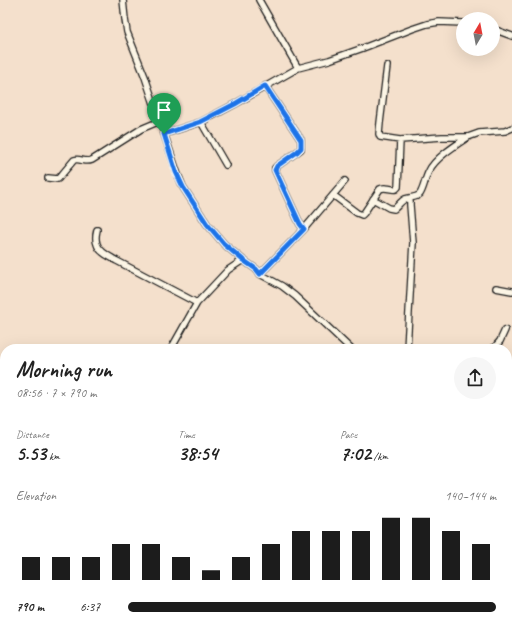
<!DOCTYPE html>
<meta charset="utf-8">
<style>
body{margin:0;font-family:Caveat,sans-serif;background:#f6f6f6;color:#222;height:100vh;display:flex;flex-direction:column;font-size:15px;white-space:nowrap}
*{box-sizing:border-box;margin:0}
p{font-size:13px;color:#767676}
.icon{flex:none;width:22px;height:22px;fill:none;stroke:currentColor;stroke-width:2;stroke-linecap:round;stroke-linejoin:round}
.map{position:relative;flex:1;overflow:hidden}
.side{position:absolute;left:0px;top:344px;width:512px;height:286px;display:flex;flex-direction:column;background:#fff;border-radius:16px 16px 0 0;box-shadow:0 4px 16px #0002}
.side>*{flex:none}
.needle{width:26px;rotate:10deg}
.controls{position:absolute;left:456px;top:12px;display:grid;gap:8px}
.controls a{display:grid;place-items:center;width:44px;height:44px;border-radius:50%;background:#fff;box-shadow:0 4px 16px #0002;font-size:20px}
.pin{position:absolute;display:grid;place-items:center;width:34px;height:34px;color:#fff;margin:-41px -17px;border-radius:50% 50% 50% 0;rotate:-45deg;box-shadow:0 0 4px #0007}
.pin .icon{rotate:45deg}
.round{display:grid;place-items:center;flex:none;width:42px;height:42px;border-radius:21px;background:#f6f6f6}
.headline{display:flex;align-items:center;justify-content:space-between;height:68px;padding:0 16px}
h1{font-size:22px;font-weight:600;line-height:30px}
.figures{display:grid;grid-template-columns:repeat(3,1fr);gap:6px;height:68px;padding:4px 16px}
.figures div{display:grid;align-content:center}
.figures b{font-size:20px;font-weight:600}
.figures small{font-size:11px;font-weight:400}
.figures p{font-size:11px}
.chart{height:112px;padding:8px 16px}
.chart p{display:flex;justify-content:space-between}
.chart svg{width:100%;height:72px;margin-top:4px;stroke:#1c1c1c;stroke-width:6}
ul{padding:0 16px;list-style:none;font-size:13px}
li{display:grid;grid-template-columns:64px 48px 1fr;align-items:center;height:30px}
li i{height:10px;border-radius:5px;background:#1c1c1c}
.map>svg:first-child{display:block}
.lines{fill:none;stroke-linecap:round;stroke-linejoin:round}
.minor-casing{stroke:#1c1c1c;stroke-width:8}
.minor{stroke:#fcf5e5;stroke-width:5.5}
.route-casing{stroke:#fff;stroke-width:8}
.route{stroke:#1a73e8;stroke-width:5}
</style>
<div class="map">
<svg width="512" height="630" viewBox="0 0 512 630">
<rect width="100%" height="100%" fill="#f4e0cc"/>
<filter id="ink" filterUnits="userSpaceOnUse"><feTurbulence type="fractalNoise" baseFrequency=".025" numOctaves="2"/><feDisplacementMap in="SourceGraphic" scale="8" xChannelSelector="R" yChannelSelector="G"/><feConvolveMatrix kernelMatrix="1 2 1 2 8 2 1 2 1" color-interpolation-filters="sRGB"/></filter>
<g filter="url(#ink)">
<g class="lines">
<!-- minor casing -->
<g class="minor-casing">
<path id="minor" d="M123 0 125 19 127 32 145 77 177 172 183 187 207 224 224 244 243 260 256 269 260 274 282 286 295 296 351 349
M259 0 298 68
M493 29 512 36
M387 66 380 123 379 134 380 137 400 140 442 137H468L479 133 505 131 512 128
M201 122 226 165
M164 134 201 122 235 104 298 68 329 60 363 48 412 29 427 24 439 22 463 23
M48 178 58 179 74 160C80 158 85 163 92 160L141 129 160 121
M333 195 357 213 362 215 364 213 380 189C385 186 390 190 396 189L398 187 400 140
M373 199 389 208 394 209C398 206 401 201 405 199 410 197 416 198 420 194 424 188 425 178 429 171 435 158 456 145 468 137
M304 229 345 181
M97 230C96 234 95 239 97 244 99 252 110 257 117 261L197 303
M260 274 304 229 300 224 275 170V168L277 166 297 152 301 149V140L265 86
M496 288 512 291
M171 349 197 303 228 270 243 260
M407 349 409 312 413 243 410 205V198
M493 349 500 341 505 330
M0 373H5
M0 415 5 417
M507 421 512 411
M507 487 512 490
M0 616 5 615
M48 625 49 630
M413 625 421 630
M495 625 500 630
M203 630 214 625
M249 630V625
M302 630 304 625
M378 630V625"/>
</g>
<!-- minor -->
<use href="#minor" class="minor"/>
</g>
</g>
<g class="lines" filter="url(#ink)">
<!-- route casing -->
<g class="route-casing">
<path id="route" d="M265 86 301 140V148L297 152 277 166 275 170 300 224 304 229 260 274 256 269 243 260 224 244 207 224 183 187 176 172 164 134 200 122 235 104Z"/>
</g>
<!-- route -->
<use href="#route" class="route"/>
</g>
</svg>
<div class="controls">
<a><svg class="needle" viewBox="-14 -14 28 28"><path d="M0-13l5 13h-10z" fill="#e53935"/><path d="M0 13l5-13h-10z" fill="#767676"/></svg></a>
</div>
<div class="pin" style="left:164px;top:134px;background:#1e9e55"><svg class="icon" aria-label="arrive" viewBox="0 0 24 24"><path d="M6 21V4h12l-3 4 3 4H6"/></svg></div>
<section class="side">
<div class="headline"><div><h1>Morning run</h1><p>08:56 · 7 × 790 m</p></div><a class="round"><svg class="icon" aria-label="share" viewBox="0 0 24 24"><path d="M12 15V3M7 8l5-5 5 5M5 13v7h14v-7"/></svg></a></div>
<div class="figures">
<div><p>Distance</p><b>5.53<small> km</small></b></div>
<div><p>Time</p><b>38:54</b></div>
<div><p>Pace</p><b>7:02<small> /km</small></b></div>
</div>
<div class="chart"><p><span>Elevation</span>140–144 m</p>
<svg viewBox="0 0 160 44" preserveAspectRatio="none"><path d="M5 44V30M15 44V30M25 44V30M35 44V22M45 44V22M55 44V30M65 44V38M75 44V30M85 44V22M95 44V14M105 44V14M115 44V14M125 44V6M135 44V6M145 44V14M155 44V22"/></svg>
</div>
<ul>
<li><b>790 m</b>6:37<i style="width:100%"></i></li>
</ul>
</section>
</div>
